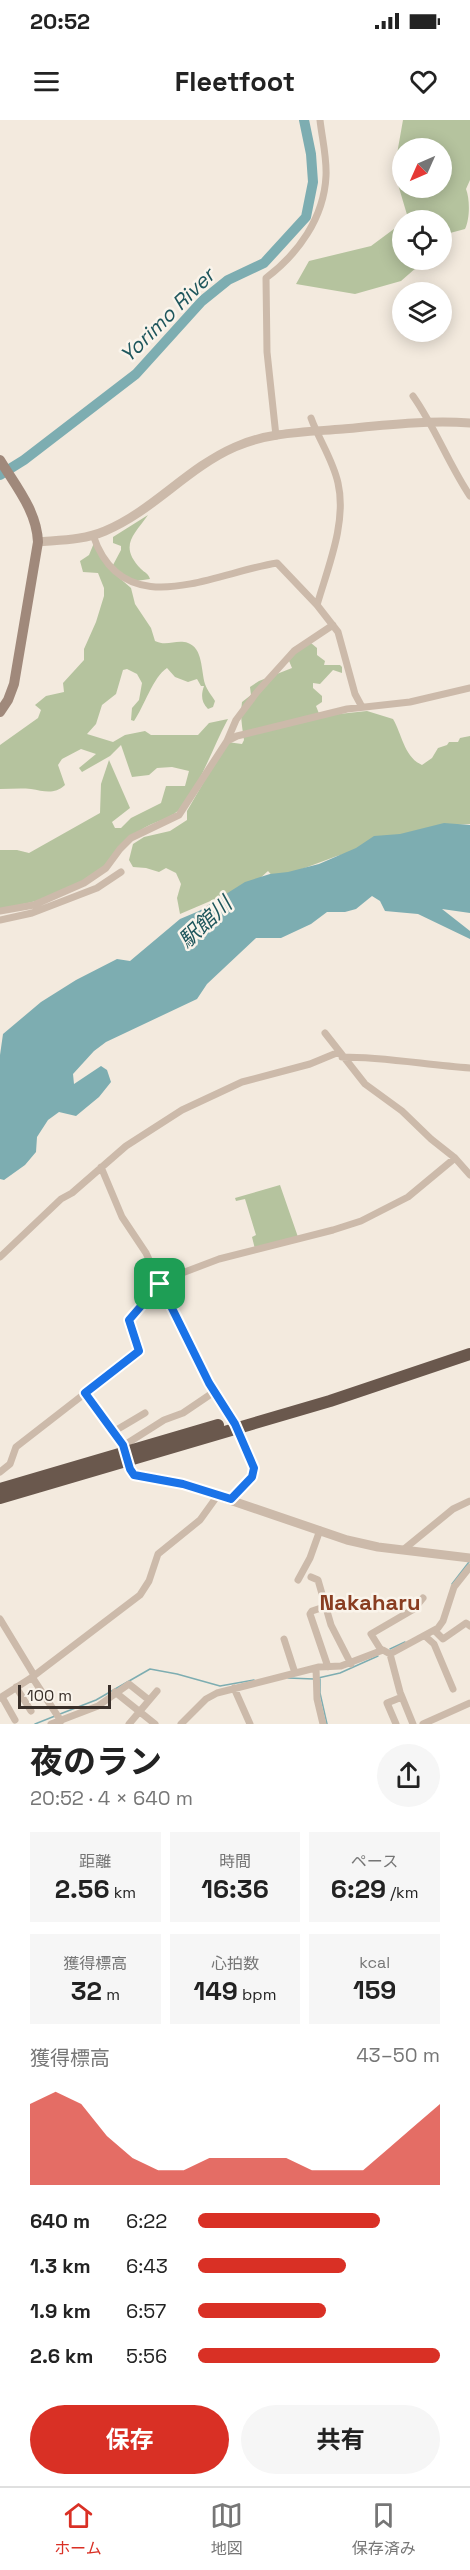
<!DOCTYPE html>
<html lang="ja">
<meta charset="utf-8">
<style>
body{margin:0;font-family:"Space Grotesk","Noto Sans JP",sans-serif;background:#f6f6f6;color:#222;height:100vh;display:flex;flex-direction:column;font-size:22px;white-space:nowrap}
*{box-sizing:border-box;margin:0}
p{font-size:20px;color:#767676}
.icon{flex:none;width:33px;height:33px;fill:none;stroke:currentColor;stroke-width:2;stroke-linecap:round;stroke-linejoin:round}
.map{position:relative;height:1604px;overflow:hidden}
.drawer{display:flex;flex-direction:column;background:#fff;flex:1}
.drawer>*{flex:none}
.needle{width:39px;rotate:225deg}
.tools{position:absolute;left:392px;top:18px;display:grid;gap:12px}
.tools a{display:grid;place-items:center;width:60px;height:60px;border-radius:50%;background:#fff;box-shadow:0 3px 15px #0003;font-size:30px}
.scale{position:absolute;left:18px;bottom:15px;width:93px;box-sizing:border-box;padding-left:6px;border:3px solid #392f29;border-top:0;font-size:16px;line-height:21px;white-space:nowrap;color:#392f29;-webkit-text-stroke:4px #faf4eb;paint-order:stroke}
.pin{position:absolute;display:grid;place-items:center;width:51px;height:51px;color:#fff;margin:-26px;border-radius:12px;box-shadow:0 3px 9px #0006}
.round{display:grid;place-items:center;flex:none;width:63px;height:63px;border-radius:32px;background:#f6f6f6}
.headline{display:flex;align-items:center;justify-content:space-between;height:102px;padding:0 30px}
h1{font-size:33px;font-weight:700;line-height:45px}
.figures{display:grid;grid-template-columns:repeat(3,1fr);gap:9px;height:102px;padding:6px 30px}
.figures div{display:grid;align-content:center;border-radius:0px;background:#f6f6f6;text-align:center}
.figures b{font-size:26px;font-weight:700}
.figures small{font-size:16px;font-weight:400}
.figures p{font-size:16px}
.chart{height:168px;padding:12px 30px}
.chart p{display:flex;justify-content:space-between}
.chart svg{width:100%;height:108px;margin-top:6px;fill:#d93025;opacity:.7}
.cta{display:flex;gap:12px;margin-top:auto;padding:12px 30px}
.cta a{flex:1;height:69px;border-radius:36px;background:#d93025;color:#fff;font-size:24px;font-weight:700;line-height:69px;text-align:center}
.cta a+a{background:#f6f6f6;color:#222}
ul{padding:0 30px;list-style:none;font-size:20px}
li{display:grid;grid-template-columns:96px 72px 1fr;align-items:center;height:45px}
li i{height:15px;border-radius:8px;background:#d93025}
.status{display:flex;justify-content:space-between;align-items:center;height:42px;padding:0 30px;background:#fff;direction:ltr}
.status svg{height:16px;fill:currentColor}
header{display:flex;justify-content:space-between;align-items:center;height:78px;padding:0 30px;background:#fff;font-size:27px;font-weight:700}
.dock{display:flex;justify-content:space-around;align-items:center;height:84px;border-top:2px solid #e0e0e0;background:#fff;font-size:16px;color:#767676}
.dock a{display:grid;justify-items:center;gap:3px}
.dock .selected{color:#d93025}
.map>svg:first-child{display:block}
.green{fill:#b5c39e;fill-rule:evenodd}
.water{fill:#7dadb1}
.lines{fill:none;stroke-linecap:round;stroke-linejoin:round}
.stream{stroke:#7dadb1;stroke-width:1.5}
.river{stroke:#7dadb1;stroke-width:10}
.minor{stroke:#ccbaaa;stroke-width:7}
.tertiary{stroke:#ccbaaa;stroke-width:9}
.secondary{stroke:#a0897b;stroke-width:10}
.trunk{stroke:#6a584d;stroke-width:12}
.route-casing{stroke:#fff;stroke-width:12}
.route{stroke:#1a73e8;stroke-width:8}
.labels{text-anchor:middle;dominant-baseline:central;stroke-width:5;stroke-linejoin:round;paint-order:stroke}
.water-label{font-size:21px;font-style:italic;fill:#1e565c;stroke:#faf4eb}
.quarter-label{font-size:22px;font-weight:bold;fill:#893d21;stroke:#faf4eb}
</style>
<div class="status"><b>20:52</b><svg viewBox="0 0 49 12"><path d="M0 12V9h3v3zM5 12V6h3v6zM10 12V3h3v9zM15 12V0h3v12zM26 1h20v11H26zM47 4h2v5h-2z"/></svg></div>
<header><svg class="icon" aria-label="menu" viewBox="0 0 24 24"><path d="M4 6h16M4 12h16M4 18h16"/></svg>Fleetfoot<svg class="icon" aria-label="heart" viewBox="0 0 24 24"><path d="M12 20l-8-8c-3-5 5-10 8-4 3-6 11-1 8 4z"/></svg></header>
<div class="map">
<svg width="470" height="1604" viewBox="0 0 470 1604">
<rect width="100%" height="100%" fill="#f3eade"/>
<!-- green -->
<path class="green" d="M403 0H470V60L466 69C470 79 470 99 465 109L450 113 441 122V100H405L408 98 394 51ZM441 28V68H402V28Z
M402 103V140H425L401 161 355 174 296 164 309 141 371 126Z
M148 395C133 416 119 426 141 449 145 453 148 453 150 459L136 461 116 455 131 468 135 484 151 508 155 521C167 527 176 519 188 523 203 528 201 551 205 564 207 570 212 576 215 581L213 587 208 589C201 582 201 575 204 566H201L197 559 188 562 175 557 167 548C153 557 144 587 134 601L131 600 132 588 139 580 142 563 137 554 127 549 123 550 116 574 102 585 96 604 87 614 113 622 125 615 145 611 151 615H198L209 603 228 599C213 627 203 658 184 684 173 700 155 700 141 710 129 719 119 733 108 743 75 774 43 780 0 789V730H17L29 733 100 693 101 664 109 640 130 688 112 702 115 708H121L131 698 161 683 166 666H185L189 651 172 647 157 648 149 655 132 657 121 625 110 636 82 652 79 648 96 634 81 629 62 639 58 645 65 665C54 675 44 671 31 669 21 668 10 669 0 669V625L38 598 41 590 35 585 46 576 64 572 63 563 84 540V529L96 502 104 476V468L98 453 83 452 80 441 89 435 94 423 113 445 121 430V426L113 423V417Z
M311 523 317 528V535L325 541 324 545H340L342 547V553L333 550 320 564 313 563V568L322 576V582L316 586 320 596 367 591 393 599C402 614 404 637 422 645L432 638 438 628 447 625 449 622H458L460 618 470 616V704L455 705 337 736 275 759 268 751 257 761 180 794 177 778 181 764 176 753 166 748 159 752 146 748 133 747 129 740 133 724 144 717 170 711 187 700V691L227 622 242 624 244 620C242 606 240 596 242 582L251 575 250 567 259 561 292 548 287 536C292 525 300 524 311 523Z
M280 1065 298 1117 255 1129 252 1117 256 1115 245 1079 236 1081 235 1078Z"/>
<!-- water -->
<path class="water" d="M444 703 470 705V793L442 789 470 811V819L418 794 385 791 380 781 372 776 356 789 345 792H327L311 804 281 818H256L207 864 197 879 106 922 94 931 73 954 74 964 101 946 107 950 111 962 99 977 76 996 59 992 48 1000 37 1017 36 1032 25 1045 4 1060 0 1059V935L3 914 41 882 76 860 117 839 130 841 180 799 199 791 245 762 270 754 288 752 319 744 356 728 374 716 400 714Z"/>
<g class="lines">
<!-- stream -->
<path class="stream" d="M452 1464 469 1442
M390 1529 405 1522
M288 1558 314 1559
M318 1558 340 1553 378 1536
M320 1559V1573L327 1604
M60 1594 96 1580 150 1549 177 1554 220 1566 254 1560
M35 1604 55 1596"/>
<!-- river -->
<path class="river" d="M0 355 24 340 136 254 202 181 228 160 264 143 306 97 313 62 311 34 304 0"/>
<!-- minor -->
<path class="minor" d="M413 276C435 307 448 343 470 376
M311 298C319 320 333 340 338 363 347 402 328 447 317 485
M276 316 267 232 266 158C298 134 324 98 326 56 327 38 322 18 320 0
M93 415C123 505 213 453 277 443L317 485 338 512 355 574 362 587
M227 621 237 616 347 589 410 582 470 568
M0 791 34 785 84 763 106 748 120 729 131 718 179 695 227 621 236 600 257 572 294 531 333 505
M0 800 32 793 97 768 121 752
M325 913 365 964 402 991 431 1019 455 1038 470 1055
M342 937C385 937 427 945 470 948
M101 1047 122 1097 146 1133 178 1203 211 1267 235 1304 254 1348 252 1357 231 1379
M0 1137 61 1079 72 1073 126 1026 182 990 242 962 310 944 339 932
M85 1273 125 1330
M113 1312 145 1293
M123 1326 164 1300 183 1293 214 1272
M0 1352 10 1344 16 1327 137 1233 139 1227 129 1200 153 1171 169 1158 219 1139 333 1110 361 1101 408 1077 455 1038
M403 1430 453 1389 470 1381
M311 1457 318 1460 331 1505 351 1544
M298 1460 310 1438 320 1410
M327 1486 312 1491 310 1494 328 1547
M328 1489 353 1482
M0 1499 34 1555
M435 1511 443 1519 466 1503 470 1506
M425 1516 434 1524 453 1569
M284 1519 295 1553
M381 1530 371 1514 414 1489 423 1478
M390 1534 400 1572 413 1604
M316 1548 317 1579 323 1604
M32 1557 61 1601
M16 1567 31 1591
M234 1568 250 1604
M115 1572 155 1604
M2 1577 15 1600
M0 1578 31 1558 140 1475 149 1461 158 1434 200 1400 218 1375
M51 1604 98 1586 129 1564 149 1580
M129 1604 157 1571
M181 1604 206 1579 217 1573 319 1547 341 1546 383 1530 390 1534 438 1508 443 1501 454 1467 470 1447
M396 1604 387 1583 402 1577
M423 1604 470 1583"/>
<!-- tertiary -->
<path class="tertiary" d="M38 422C60 420 84 420 105 411 153 391 187 348 235 327 268 312 307 312 343 309 385 305 427 300 470 303
M126 1334 130 1349 136 1356 183 1364 347 1420 378 1427 470 1438"/>
<!-- secondary -->
<path class="secondary" d="M0 340C15 365 37 391 38 422L14 564 8 580 0 592"/>
<!-- trunk -->
<path class="trunk" d="M0 1369 218 1305
M0 1378 330 1281 470 1234"/>
</g>
<g class="lines">
<!-- route casing -->
<g class="route-casing">
<path id="route" d="M160 1164 209 1263 235 1304 254 1348 252 1357 231 1379 183 1364 134 1355 130 1349 123 1325 85 1273 139 1231 129 1200Z"/>
</g>
<!-- route -->
<use href="#route" class="route"/>
</g>
<g class="labels">
<!-- water labels -->
<g class="water-label">
<text transform="translate(167 195) rotate(-45)">Yorimo River</text>
<text transform="translate(205 802) rotate(-43)">駅館川</text>
</g>
<!-- quarter labels -->
<g class="quarter-label">
<text x="370" y="1482">Nakaharu</text>
</g>
</g>
</svg>
<div class="tools">
<a><svg class="needle" viewBox="-14 -14 28 28"><path d="M0-13l5 13h-10z" fill="#e53935"/><path d="M0 13l5-13h-10z" fill="#767676"/></svg></a>
<a><svg class="icon" aria-label="locate" viewBox="0 0 24 24"><circle cx="12" cy="12" r="6"/><path d="M12 2v4M12 18v4M2 12h4M18 12h4"/></svg></a>
<a><svg class="icon" aria-label="layers" viewBox="0 0 24 24"><path d="M12 4l9 5-9 5-9-5zM3 14l9 5 9-5"/></svg></a>
</div>
<div class="scale">100 m</div>
<div class="pin" style="left:160px;top:1164px;background:#1e9e55"><svg class="icon" aria-label="arrive" viewBox="0 0 24 24"><path d="M6 21V4h12l-3 4 3 4H6"/></svg></div>
</div>
<section class="drawer">
<div class="headline"><div><h1>夜のラン</h1><p>20:52 · 4 × 640 m</p></div><a class="round"><svg class="icon" aria-label="share" viewBox="0 0 24 24"><path d="M12 15V3M7 8l5-5 5 5M5 13v7h14v-7"/></svg></a></div>
<div class="figures">
<div><p>距離</p><b>2.56<small> km</small></b></div>
<div><p>時間</p><b>16:36</b></div>
<div><p>ペース</p><b>6:29<small> /km</small></b></div>
</div>
<div class="figures">
<div><p>獲得標高</p><b>32<small> m</small></b></div>
<div><p>心拍数</p><b>149<small> bpm</small></b></div>
<div><p>kcal</p><b>159</b></div>
</div>
<div class="chart"><p><span>獲得標高</span>43–50 m</p>
<svg viewBox="0 0 160 44" preserveAspectRatio="none"><path d="M0 44V11L10 6L20 11L30 24L40 33L50 38L60 38L70 33L80 33L90 33L100 33L110 38L120 38L130 38L140 29L150 20L160 11V44z"/></svg>
</div>
<ul>
<li><b>640 m</b>6:22<i style="width:75%"></i></li>
<li><b>1.3 km</b>6:43<i style="width:61%"></i></li>
<li><b>1.9 km</b>6:57<i style="width:53%"></i></li>
<li><b>2.6 km</b>5:56<i style="width:100%"></i></li>
</ul>
<div class="cta"><a>保存</a><a>共有</a></div>
</section>
<nav class="dock">
<a class="selected"><svg class="icon" aria-label="home" viewBox="0 0 24 24"><path d="M3 11l9-7 9 7M6 9v11h12V9"/></svg>ホーム</a>
<a><svg class="icon" aria-label="map" viewBox="0 0 24 24"><path d="M3 6l6-2 6 2 6-2v14l-6 2-6-2-6 2zM9 4v14M15 6v14"/></svg>地図</a>
<a><svg class="icon" aria-label="saved" viewBox="0 0 24 24"><path d="M7 4h10v16l-5-4-5 4z"/></svg>保存済み</a>
</nav>
